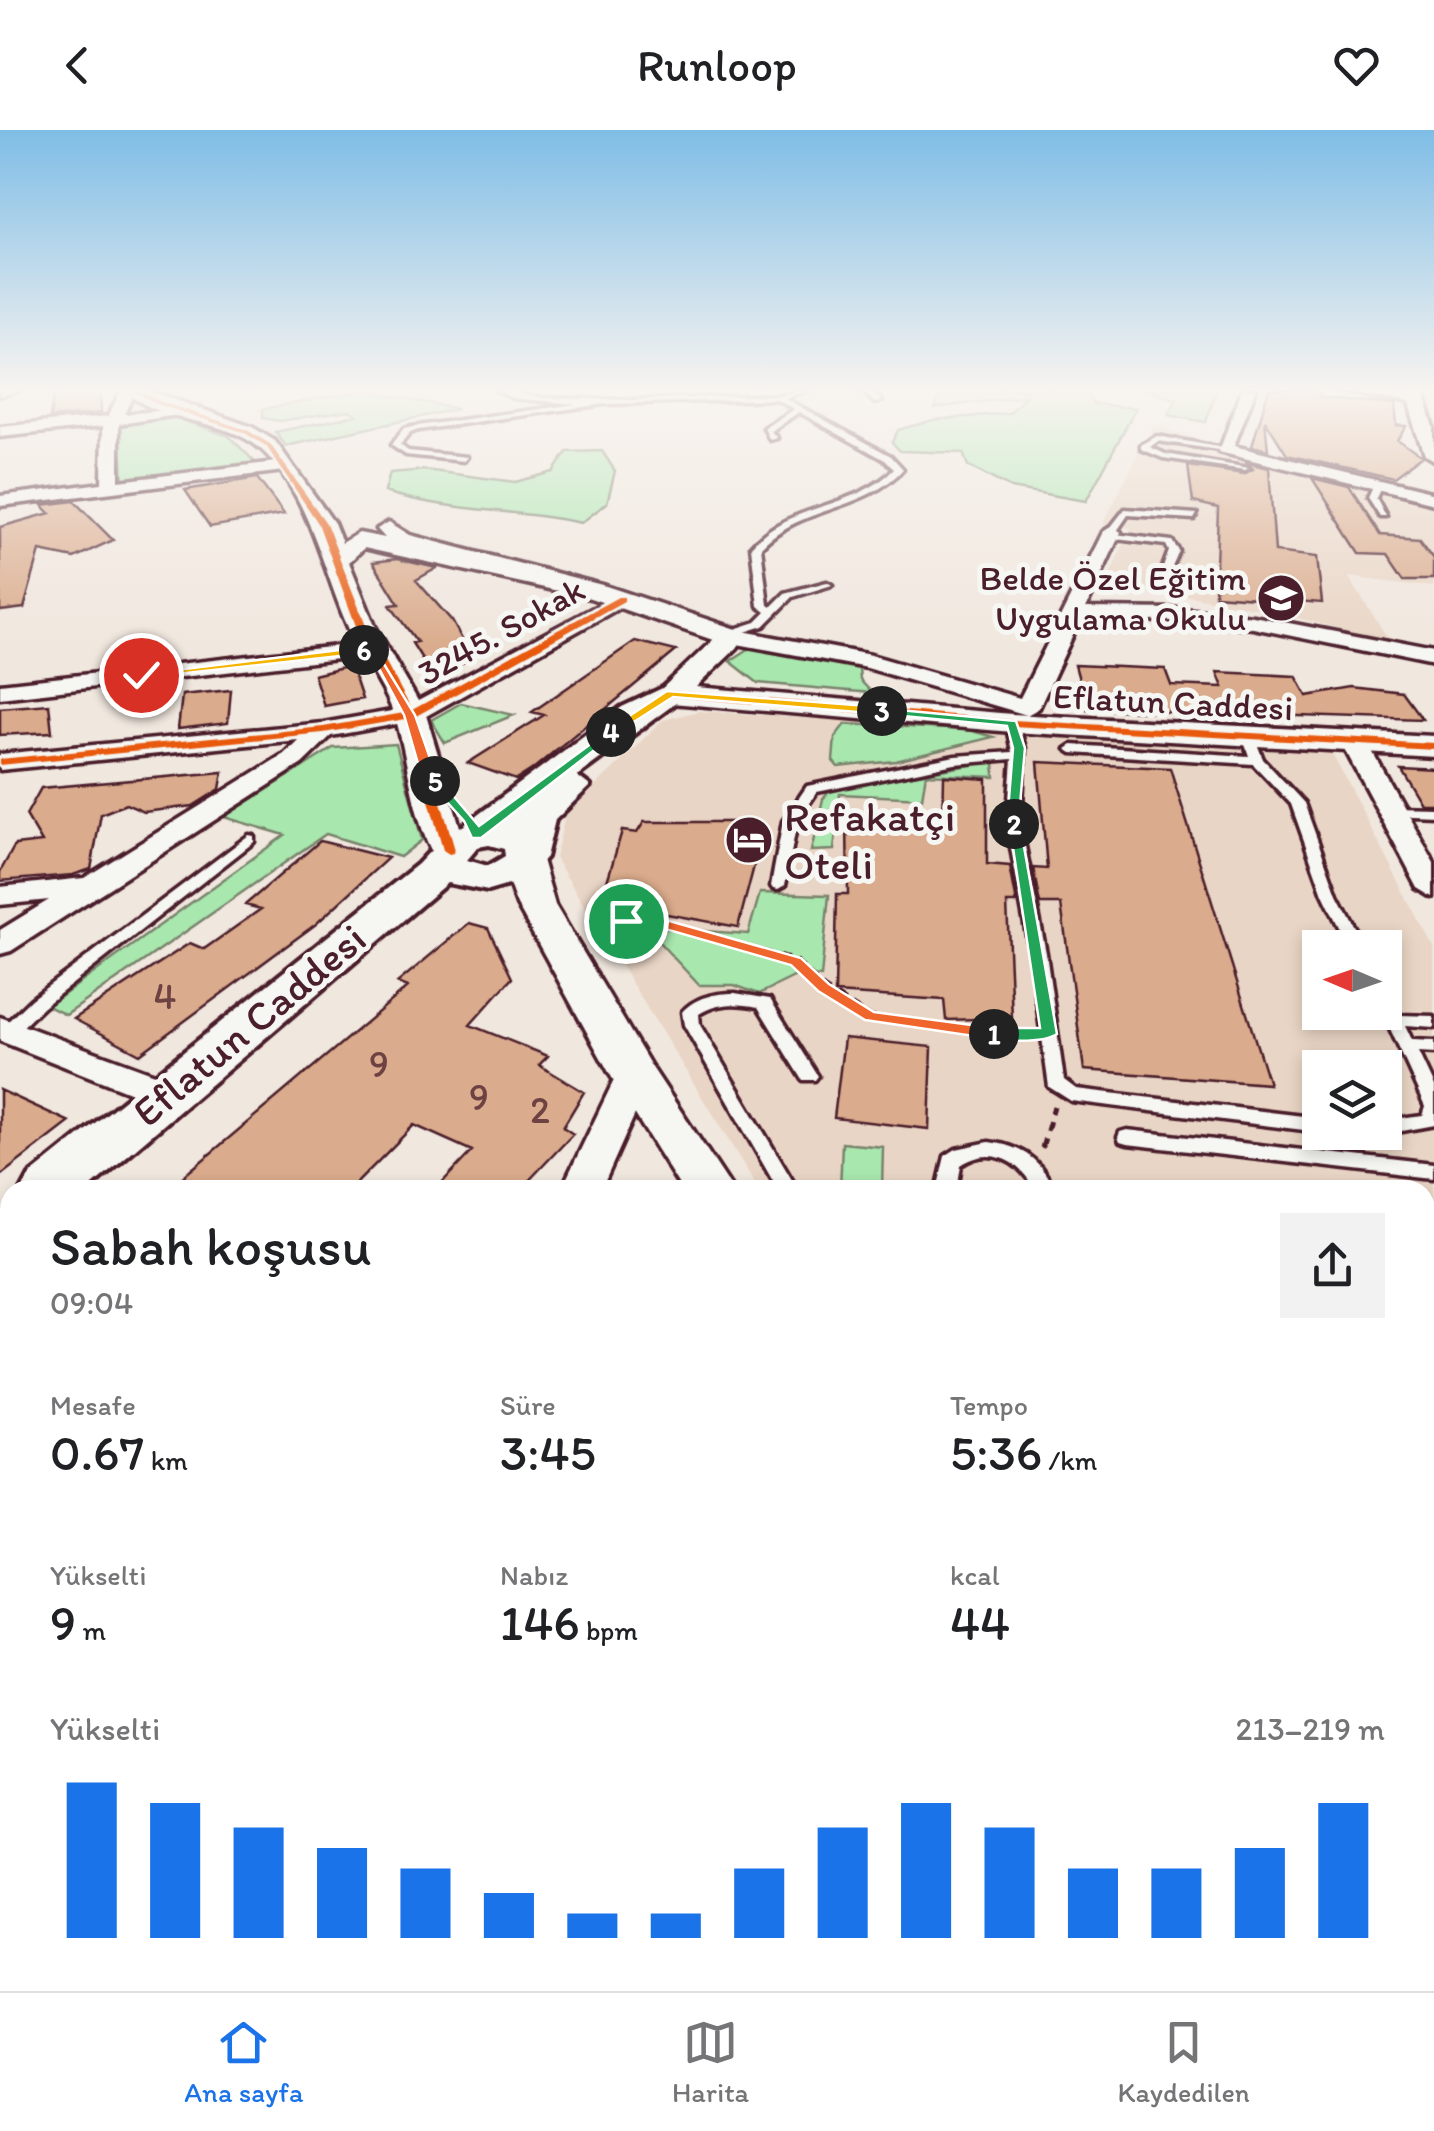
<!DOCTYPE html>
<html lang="tr">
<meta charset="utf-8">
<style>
body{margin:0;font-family:Itim,sans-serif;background:#f2f2f2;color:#202124;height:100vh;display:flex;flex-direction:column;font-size:38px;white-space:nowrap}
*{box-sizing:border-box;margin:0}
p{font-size:32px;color:#757577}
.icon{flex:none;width:55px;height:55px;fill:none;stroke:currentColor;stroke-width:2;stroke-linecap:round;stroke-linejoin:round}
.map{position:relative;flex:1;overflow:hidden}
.panel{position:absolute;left:0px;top:1050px;width:1435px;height:812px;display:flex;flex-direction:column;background:#fff;border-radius:30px 30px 0 0;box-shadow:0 5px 15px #0003}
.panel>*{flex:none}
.needle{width:65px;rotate:272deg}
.tools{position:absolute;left:1302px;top:800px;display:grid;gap:20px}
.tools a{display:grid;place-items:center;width:100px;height:100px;border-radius:0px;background:#fff;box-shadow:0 5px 15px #0003;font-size:50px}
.pin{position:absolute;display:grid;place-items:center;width:85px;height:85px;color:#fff;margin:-42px;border:5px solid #fff;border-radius:50%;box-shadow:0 2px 10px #0007}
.km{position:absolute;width:50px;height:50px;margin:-25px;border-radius:50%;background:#222;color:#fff;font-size:28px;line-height:50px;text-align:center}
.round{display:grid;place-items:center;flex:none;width:105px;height:105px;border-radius:0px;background:#f2f2f2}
.head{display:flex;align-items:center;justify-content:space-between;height:170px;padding:0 50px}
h1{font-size:55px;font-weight:600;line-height:75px}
.figures{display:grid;grid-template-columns:repeat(3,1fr);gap:15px;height:170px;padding:10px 50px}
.figures div{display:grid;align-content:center}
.figures b{font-size:50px;font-weight:600}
.figures small{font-size:28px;font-weight:400}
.figures p{font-size:28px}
.chart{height:280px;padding:20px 50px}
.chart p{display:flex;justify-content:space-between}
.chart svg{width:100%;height:180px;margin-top:10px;stroke:#1a73e8;stroke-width:6}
header{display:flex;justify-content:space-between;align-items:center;height:130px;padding:0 50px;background:#fff;font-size:45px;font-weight:600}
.tabs{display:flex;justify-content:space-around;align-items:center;height:140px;border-top:2px solid #e0e0e0;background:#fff;font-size:28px;color:#757577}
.tabs a{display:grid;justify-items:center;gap:5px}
.tabs .selected{color:#1a73e8}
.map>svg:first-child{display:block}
.built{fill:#e9d5c5;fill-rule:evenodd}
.green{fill:#a8e7ae;stroke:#79836c;stroke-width:2.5}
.building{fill:#daab8c;stroke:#4a1f2b;stroke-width:2.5}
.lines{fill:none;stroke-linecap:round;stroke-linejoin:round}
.service-casing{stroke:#4a1f2b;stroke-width:7}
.minor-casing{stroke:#4a1f2b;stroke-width:7}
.tertiary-casing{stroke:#4a1f2b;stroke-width:7}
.secondary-casing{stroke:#4a1f2b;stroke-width:8}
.path{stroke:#4a1f2b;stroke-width:5;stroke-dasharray:10 8;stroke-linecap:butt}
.service{fill:#f6f6f2;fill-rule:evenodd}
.minor{fill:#f6f6f2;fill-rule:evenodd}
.tertiary{fill:#f6f6f2;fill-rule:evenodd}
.secondary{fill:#f6f6f2;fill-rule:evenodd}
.cycleway-casing{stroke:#f6f6f2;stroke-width:6}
.cycleway{fill:#e8590c;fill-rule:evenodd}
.split-1{fill:#f0652b;stroke:#fff;stroke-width:2.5}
.split-2{fill:#22a559;stroke:#fff;stroke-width:2.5}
.split-3{fill:#22a559;stroke:#fff;stroke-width:2.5}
.split-4{fill:#f5b400;stroke:#fff;stroke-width:2.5}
.split-5{fill:#22a559;stroke:#fff;stroke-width:2.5}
.split-6{fill:#f0652b;stroke:#fff;stroke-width:2.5}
.split-7{fill:#f5b400;stroke:#fff;stroke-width:2.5}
.labels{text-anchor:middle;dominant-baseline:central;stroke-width:10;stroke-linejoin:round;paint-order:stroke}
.far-poi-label{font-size:35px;fill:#4a1f2b;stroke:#f6f6f2;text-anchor:end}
.far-street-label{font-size:35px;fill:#4a1f2b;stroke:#f6f6f2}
.number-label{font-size:38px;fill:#6e4243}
.poi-label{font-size:42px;fill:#4a1f2b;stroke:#f6f6f2;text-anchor:start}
.street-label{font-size:42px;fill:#4a1f2b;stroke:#f6f6f2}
</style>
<header><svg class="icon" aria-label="back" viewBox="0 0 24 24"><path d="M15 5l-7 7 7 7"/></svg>Runloop<svg class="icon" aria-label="heart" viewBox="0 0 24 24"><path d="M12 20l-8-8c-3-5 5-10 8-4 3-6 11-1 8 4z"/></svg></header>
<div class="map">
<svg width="1434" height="1861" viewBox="0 0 1434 1861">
<rect width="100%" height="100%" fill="#f0e7de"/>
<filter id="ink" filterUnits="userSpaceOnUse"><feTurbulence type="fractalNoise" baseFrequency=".01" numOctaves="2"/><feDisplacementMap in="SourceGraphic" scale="20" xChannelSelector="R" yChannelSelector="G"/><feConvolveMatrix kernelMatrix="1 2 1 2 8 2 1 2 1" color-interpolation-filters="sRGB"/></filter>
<g filter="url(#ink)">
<!-- built -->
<path class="built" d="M1153 295 1215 314 1208 323 1434 378V457L1349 446 1390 512 1271 481 1107 451 1131 398 1103 394Z
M699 581 1331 622 1434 817V1861H1274L1269 1853 1425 1852V1060H759L555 728 565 686 663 590ZM1320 818H1385V882H1320ZM1320 938H1385V1002H1320Z"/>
<!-- green -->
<path class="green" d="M934 259H1085L1094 274 1136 278 1086 371 1011 358 968 336 963 323 900 321 892 312 898 300 933 290 1009 283 1026 266 935 278 940 263Z
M1141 259H1217L1206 292 1168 285 1177 269Z
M362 260 457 279 286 316 275 302 357 285 349 280 280 291 263 288V279Z
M173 287 229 306 258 335 123 350 120 294Z
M602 321 615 341 607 373 581 393C516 379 450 382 385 362L390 343 425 340 515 352 553 342 567 322Z
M756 514 859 538 860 550 872 563 758 553 730 531Z
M461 573 514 585 445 613 431 590Z
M845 594 969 600 993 607 896 631 838 637 833 631 835 607Z
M396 614 422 710 400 727 326 704 66 885 48 876 285 705 224 687 333 618Z
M994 631 995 647 926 644 922 668 840 664 834 720 811 721 823 669 831 659Z
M760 763 829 765 821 847 798 845 759 864 734 855H699L645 797 748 804Z
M842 1013 883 1017 882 1060H840Z"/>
<!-- building -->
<path class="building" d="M54 259H100L101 283 50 288Z
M1269 259 1320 260 1319 267 1394 275 1396 295 1406 296 1397 311 1421 328 1393 349 1287 325 1265 290 1268 320 1252 316Z
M1247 333 1269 338 1275 422 1317 427 1322 473 1215 465 1218 378 1193 372 1188 336 1244 344 1253 339Z
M257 348 284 384 210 397 185 360Z
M1312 348 1349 357 1380 405 1420 408 1434 427V449H1405L1388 424 1360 423Z
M74 371 113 410 74 428 40 421 24 478 0 481V397L50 383 42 375Z
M397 429 437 438 416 450 452 491 471 526 460 535 427 537 412 513 417 512 390 475 399 474 373 432Z
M635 511 676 521 533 639 516 650 468 633 544 585 532 582Z
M1075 535 1165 539 1171 555 1223 557 1217 542 1296 546 1307 566 1354 558 1404 564 1423 590 1087 579Z
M351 536 362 569 324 576 314 545Z
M231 560 228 593 178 599 182 565Z
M49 574 52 602 0 605V578Z
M1038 632 1170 638 1269 954 1084 940 1061 774H1040L1033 738 1047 739Z
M1398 636 1434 638V673H1420Z
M223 642 220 659 193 676 144 682 126 674 101 684 91 739 73 745 0 751V742L15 715 42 712 26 685 41 658Z
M944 646 987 649V734L1010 736 1017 773H1007L1012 888 946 890 944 870 835 863 837 764H848L847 690 943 694Z
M644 692H752L754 736 738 797 601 772 622 701 637 703Z
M320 711 388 728 316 794 140 924 74 889 190 813 204 819 261 779 245 775Z
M469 793 488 798 512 848 470 895 548 926 539 935 584 962 563 997 573 1004 520 1060H435L472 1021 414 995 350 1060H199L179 1050 408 857 397 853Z
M844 908 932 917 929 999 834 988Z
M0 960 70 992 0 1046Z"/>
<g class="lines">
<!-- service casing -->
<g class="service-casing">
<path id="service" d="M494 259 544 268 630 270 778 265 811 259 784 268 891 326 903 339C865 382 801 375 761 417L768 475 771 477 785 463 827 452 832 455 793 467 764 496 726 508 721 505 722 503 756 492 766 482 758 476 751 416C790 372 855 380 894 339L885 330 799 282 771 301 777 308 770 310 764 298 794 279 777 269 604 274 418 300 410 303 400 315 408 321 467 327 464 331 406 325 391 315 404 299 417 296 576 274 513 268Z
M860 259H867L882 271 875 273Z
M1157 306 1229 319 1225 321 1158 311 1150 317 1165 324 1249 338 1245 340 1163 328 1141 319V315Z
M1375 353 1382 355 1376 368 1386 387H1380L1368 368Z
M1125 379 1197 384 1194 389 1128 385 1115 404 1172 411 1179 421 1170 442 1162 440 1169 421 1166 415 1107 408V402Z
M1012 589 1018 593 1025 618 1021 696 1046 823 1064 950 1076 959 1320 988V1002L1071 971 1049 957 1030 823 1007 696 1012 629 955 634 817 662 797 691 785 756 778 760 773 759 771 756 783 691 807 656 955 626 1012 622 1006 593Z
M1248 602 1254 606 1263 629 1304 673 1337 764 1365 818H1349L1323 764 1291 674 1253 634 1072 623 1066 619 1072 615 1249 626 1242 606Z
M1391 676 1434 677V685L1386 683V677Z
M249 705 254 706V712L43 877 14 905H2V897L31 869Z
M735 863 770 869 818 946 815 950H803L758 877C737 873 718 872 699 884L700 895 798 1060H778L684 895 682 882C695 867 715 863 735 863Z
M1385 867 1391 868 1399 885 1434 886V898L1405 896 1412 911 1434 912V924L1418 923 1434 957V995L1385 1004 1381 1002H1385V990L1422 985 1425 976 1382 882H1385Z
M1127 1000 1434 1035V1049L1127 1014 1120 1012 1118 1007 1120 1002Z
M989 1012C1020 1016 1038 1027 1052 1055L1049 1060H1035C1020 1031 991 1015 961 1035L957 1060H937L945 1026 956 1019Z
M1425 1793 1434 1797V1836L1425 1832Z"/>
</g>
<!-- minor casing -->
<g class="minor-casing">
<path id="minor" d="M0 259H23L0 266Z
M122 259H136L124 284 190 278 197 282 119 294V351L284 331 292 336 284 341 0 376V366L102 353 103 296 0 307V297L108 286Z
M1242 259H1256L1234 316 1434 364V374L1219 322Z
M1334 259H1365L1420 271 1413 275Z
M1112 396 1121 402 1086 478 1184 479 1253 486 1434 521V535L1253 498 1184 491 1080 490 1039 578 1027 585 867 538 726 512 715 505 726 498 871 525 1020 568 1103 402Z
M621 463 628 465V473L419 590 331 606 302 634 11 821 0 824V800L49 770 0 775V757L84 748 284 624 298 610 0 640V624L323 593 403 579Z
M373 512 384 519 381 524 0 568V554Z
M1354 604 1367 612 1434 732V768L1419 759 1341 612Z
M0 887 155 944 178 958 183 967 178 976 165 980 152 976 129 962 0 911Z
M634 934 647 937 652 946 601 1060H561L616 946 621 937Z
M0 1511 10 1513V1567L0 1565Z
M200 1852H264L260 1861H196Z"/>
</g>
<!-- tertiary casing -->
<g class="tertiary-casing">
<path id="tertiary" d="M123 259H145L252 297 275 311 334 393 342 413 359 403 385 408 377 399 389 392 410 405 606 456 736 499 741 512 737 518 696 557 1012 584 1434 606V626L1012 602 671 573 656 564 713 510 590 468 364 418 349 432 375 496 426 585 467 720 462 728H436C414 696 408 629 396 590 385 556 361 527 347 495 323 440 308 362 261 319 223 286 159 295 123 259Z
M1403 259H1421L1434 296V332L1424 326Z
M526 716 539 719 555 775 651 936 733 1060H682L611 946 517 775C510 756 500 737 513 719Z
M1121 1852H1206L1209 1861H1125Z"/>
</g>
<!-- secondary casing -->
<g class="secondary-casing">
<path id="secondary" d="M671 554 683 557 688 564 577 646 590 656 555 690 546 727 525 750 488 761 447 753 87 1060H22L30 1045 418 734 451 699 463 696 622 577ZM489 715 504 719 505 726 488 736 467 730 478 717Z
M10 1104V1158L0 1161V1108Z"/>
</g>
<!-- path -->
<path class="path" d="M596 811 622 804 626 791 648 789 796 831 823 858 870 887 944 899 1026 904
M1042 1018 1054 976"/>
<!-- service -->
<use href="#service" class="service"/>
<!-- minor -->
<use href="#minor" class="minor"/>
<!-- tertiary -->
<use href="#tertiary" class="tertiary"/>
<!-- secondary -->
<use href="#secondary" class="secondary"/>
<!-- cycleway casing -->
<g class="cycleway-casing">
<path id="cycleway" d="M129 259H136L161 272 247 300 270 314 326 393 366 496 412 580 618 467H624V471L416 586 455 720 453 723 449 724 443 720 406 589 323 603 0 635V629L323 597 404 583 356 496 318 393 266 316 243 302 157 274Z
M671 561 1012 590 1434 613V619L1012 596 667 566 666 564Z"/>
</g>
<!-- cycleway -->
<use href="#cycleway" class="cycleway"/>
</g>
</g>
<!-- sky -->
<linearGradient id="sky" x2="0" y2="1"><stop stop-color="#7fbde6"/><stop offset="0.5" stop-color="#f8f4f0"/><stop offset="1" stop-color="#f8f4f0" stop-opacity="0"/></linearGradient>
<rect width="1434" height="519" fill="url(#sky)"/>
<!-- split-1 -->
<path class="split-1" d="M648 785 801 828 829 854 874 882 994 898 1002 904 994 909 865 890 818 861 791 835 648 794 626 795 619 791Z"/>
<!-- split-2 -->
<path class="split-2" d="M1009 691 1020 694 1057 904C1044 913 998 913 986 904L994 898H1040Z"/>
<!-- split-3 -->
<path class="split-3" d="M878 578 1016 591 1025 618 1018 697 1007 694 1013 618 1007 596 882 584Z"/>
<!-- split-4 -->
<path class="split-4" d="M667 561 882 577 888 581 882 584 673 567 615 604 605 602Z"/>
<!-- split-5 -->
<path class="split-5" d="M611 599 615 604 481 708H472L464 691 428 651 439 649 479 696Z"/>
<!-- split-6 -->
<path class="split-6" d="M373 516 415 585 439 654H430L421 644 404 585 370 522 358 520Z"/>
<!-- split-7 -->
<path class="split-7" d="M364 517 367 523 141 548 136 545Z"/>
<!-- icons -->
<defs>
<g id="school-disc" transform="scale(2.5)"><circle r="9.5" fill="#4a1f2b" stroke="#f6f6f2"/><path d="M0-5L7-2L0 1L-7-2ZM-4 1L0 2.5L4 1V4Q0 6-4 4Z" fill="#fff"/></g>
<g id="hotel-disc" transform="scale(2.5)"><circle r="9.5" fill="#4a1f2b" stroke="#f6f6f2"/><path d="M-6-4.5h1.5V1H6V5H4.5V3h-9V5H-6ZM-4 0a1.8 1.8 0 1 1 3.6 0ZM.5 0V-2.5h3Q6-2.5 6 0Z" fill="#fff"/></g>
</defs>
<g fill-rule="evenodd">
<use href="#school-disc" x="1281" y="468"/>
<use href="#hotel-disc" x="749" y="710"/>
</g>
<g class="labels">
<!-- far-poi labels -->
<g class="far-poi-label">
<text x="1246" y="448">Belde Özel Eğitim<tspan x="1246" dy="40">Uygulama Okulu</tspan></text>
</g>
<!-- far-street labels -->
<g class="far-street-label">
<text transform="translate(501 501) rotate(-29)">3245. Sokak</text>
<text transform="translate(1173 572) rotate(3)">Eflatun Caddesi</text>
</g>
<!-- number labels -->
<g class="number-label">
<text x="165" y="866">4</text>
<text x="379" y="934">9</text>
<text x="479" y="967">9</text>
<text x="540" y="980">2</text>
</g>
<!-- poi labels -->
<g class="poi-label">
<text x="784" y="686">Refakatçi<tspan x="784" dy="48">Oteli</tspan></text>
</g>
<!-- street labels -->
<g class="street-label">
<text transform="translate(249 895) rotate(-40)">Eflatun Caddesi</text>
</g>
</g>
</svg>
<div class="tools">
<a><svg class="needle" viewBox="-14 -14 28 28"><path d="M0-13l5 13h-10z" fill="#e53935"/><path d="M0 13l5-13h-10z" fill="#757577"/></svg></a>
<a><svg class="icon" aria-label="layers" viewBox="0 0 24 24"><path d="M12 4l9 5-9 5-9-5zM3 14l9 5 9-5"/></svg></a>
</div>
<div class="pin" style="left:626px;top:791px;background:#1e9e55"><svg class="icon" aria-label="arrive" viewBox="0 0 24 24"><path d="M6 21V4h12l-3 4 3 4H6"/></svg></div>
<div class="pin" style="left:141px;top:545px;background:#d93025"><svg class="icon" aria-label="check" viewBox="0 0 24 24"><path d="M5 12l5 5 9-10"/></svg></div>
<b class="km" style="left:994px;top:904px">1</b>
<b class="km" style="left:1014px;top:694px">2</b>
<b class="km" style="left:882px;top:581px">3</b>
<b class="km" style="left:611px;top:602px">4</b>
<b class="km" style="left:435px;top:651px">5</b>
<b class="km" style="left:364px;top:520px">6</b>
<section class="panel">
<div class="head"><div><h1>Sabah koşusu</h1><p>09:04</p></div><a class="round"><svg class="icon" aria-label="share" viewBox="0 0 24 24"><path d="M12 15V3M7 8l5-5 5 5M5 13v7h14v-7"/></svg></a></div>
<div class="figures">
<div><p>Mesafe</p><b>0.67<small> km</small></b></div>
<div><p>Süre</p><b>3:45</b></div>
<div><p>Tempo</p><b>5:36<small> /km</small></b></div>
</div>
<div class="figures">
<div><p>Yükselti</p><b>9<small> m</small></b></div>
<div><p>Nabız</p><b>146<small> bpm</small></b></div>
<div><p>kcal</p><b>44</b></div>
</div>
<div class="chart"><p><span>Yükselti</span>213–219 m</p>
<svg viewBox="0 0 160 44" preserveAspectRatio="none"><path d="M5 44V6M15 44V11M25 44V17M35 44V22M45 44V27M55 44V33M65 44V38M75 44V38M85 44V27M95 44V17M105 44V11M115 44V17M125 44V27M135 44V27M145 44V22M155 44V11"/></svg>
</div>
</section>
</div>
<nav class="tabs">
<a class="selected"><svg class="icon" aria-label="home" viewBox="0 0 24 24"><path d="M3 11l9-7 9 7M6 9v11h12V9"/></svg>Ana sayfa</a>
<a><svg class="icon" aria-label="map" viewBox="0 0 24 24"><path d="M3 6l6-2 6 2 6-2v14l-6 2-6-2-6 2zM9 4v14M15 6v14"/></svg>Harita</a>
<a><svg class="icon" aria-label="saved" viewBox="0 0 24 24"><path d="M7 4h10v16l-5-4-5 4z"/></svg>Kaydedilen</a>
</nav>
